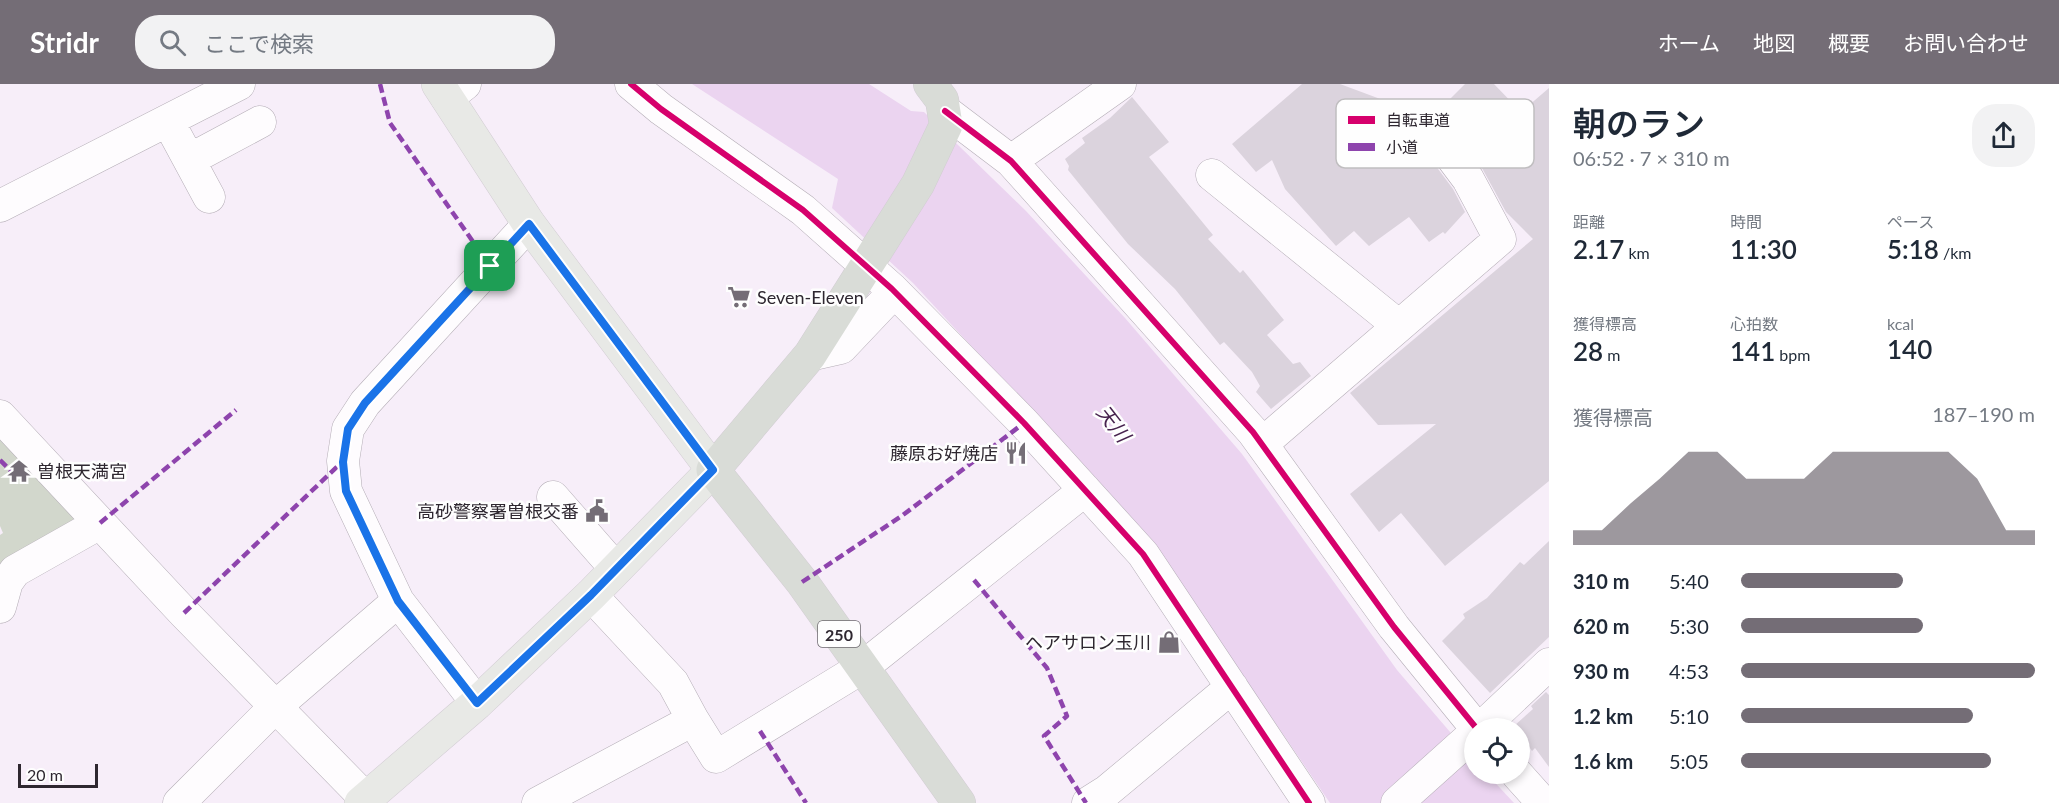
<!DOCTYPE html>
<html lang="ja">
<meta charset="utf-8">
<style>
body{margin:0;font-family:Lato,"Noto Sans JP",sans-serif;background:#f2f2f3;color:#1f2937;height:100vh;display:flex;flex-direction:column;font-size:22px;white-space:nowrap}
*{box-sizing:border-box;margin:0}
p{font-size:20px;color:#747a83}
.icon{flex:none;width:33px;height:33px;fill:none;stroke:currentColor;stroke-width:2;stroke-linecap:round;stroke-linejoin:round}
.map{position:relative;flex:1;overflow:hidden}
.side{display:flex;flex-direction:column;background:#fff;width:510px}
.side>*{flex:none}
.fabs{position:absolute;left:1464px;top:634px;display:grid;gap:12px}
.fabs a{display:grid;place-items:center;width:66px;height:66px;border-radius:50%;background:#fff;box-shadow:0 3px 9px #0003;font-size:30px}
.scale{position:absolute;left:18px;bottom:15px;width:80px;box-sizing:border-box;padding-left:6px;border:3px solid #2e2730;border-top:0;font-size:16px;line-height:21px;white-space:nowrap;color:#2e2730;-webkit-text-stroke:4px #fefefe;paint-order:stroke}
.pin{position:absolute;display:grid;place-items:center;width:51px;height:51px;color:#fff;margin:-26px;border-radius:12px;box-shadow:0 3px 9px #0006}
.round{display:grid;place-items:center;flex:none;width:63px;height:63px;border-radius:24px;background:#f2f2f3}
.head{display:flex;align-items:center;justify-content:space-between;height:102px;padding:0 24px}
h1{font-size:33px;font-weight:600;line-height:45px}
.figures{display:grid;grid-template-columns:repeat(3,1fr);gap:9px;height:102px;padding:6px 24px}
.figures div{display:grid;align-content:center}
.figures b{font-size:26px;font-weight:600}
.figures small{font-size:16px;font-weight:400}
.figures p{font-size:16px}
.chart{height:168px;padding:12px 24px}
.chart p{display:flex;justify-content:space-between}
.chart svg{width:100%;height:108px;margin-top:6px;fill:#746d76;opacity:.7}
ul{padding:0 24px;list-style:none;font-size:20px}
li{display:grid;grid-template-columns:96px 72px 1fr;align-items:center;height:45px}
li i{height:15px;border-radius:8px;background:#746d76}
header{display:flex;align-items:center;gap:36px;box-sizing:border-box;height:84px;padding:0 30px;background:#746d76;color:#fff}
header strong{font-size:28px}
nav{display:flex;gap:33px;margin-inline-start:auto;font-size:21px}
.search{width:420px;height:54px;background:#f2f2f3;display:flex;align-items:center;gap:15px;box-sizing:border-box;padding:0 21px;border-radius:24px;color:#747a83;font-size:22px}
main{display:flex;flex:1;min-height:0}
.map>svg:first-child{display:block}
.green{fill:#d2d7cc}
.water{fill:#ebd4f0}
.building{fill:#dbd3dd}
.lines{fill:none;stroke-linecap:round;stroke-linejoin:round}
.minor-casing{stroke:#b4adb6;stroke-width:33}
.major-casing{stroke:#d2cdd3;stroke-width:34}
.highway-casing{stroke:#d2cdd3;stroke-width:34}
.minor{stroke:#fefcfe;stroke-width:32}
.major{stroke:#e8e9e6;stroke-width:33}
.highway{stroke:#d9dcd7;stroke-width:33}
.quiet{stroke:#8e44ad;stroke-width:4.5;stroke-dasharray:9 4.5;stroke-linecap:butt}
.cycleway-casing{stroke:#fefefe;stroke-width:10}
.cycleway{stroke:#d6006c;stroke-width:6}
.route-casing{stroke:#fff;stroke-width:12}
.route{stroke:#1a73e8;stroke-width:8}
.labels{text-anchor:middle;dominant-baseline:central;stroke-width:5;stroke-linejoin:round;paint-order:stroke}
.shield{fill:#fefefe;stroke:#6c686e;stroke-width:1.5}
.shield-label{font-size:16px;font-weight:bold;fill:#2e2730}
.poi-label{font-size:18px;fill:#2e2730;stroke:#fefefe;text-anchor:end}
.water-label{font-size:20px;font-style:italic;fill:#47224e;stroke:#fefefe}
.key{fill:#fefefe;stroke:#c0bec0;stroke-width:1.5}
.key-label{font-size:16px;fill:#2e2730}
</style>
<header>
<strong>Stridr</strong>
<div class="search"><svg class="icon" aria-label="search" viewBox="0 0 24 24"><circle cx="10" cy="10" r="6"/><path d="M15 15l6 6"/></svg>ここで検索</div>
<nav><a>ホーム</a><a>地図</a><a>概要</a><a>お問い合わせ</a></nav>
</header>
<main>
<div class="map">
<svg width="1549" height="719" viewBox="0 0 1549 719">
<rect width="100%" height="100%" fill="#f7eef9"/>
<!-- green -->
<path class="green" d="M0 345 77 429 74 444 0 494V451L3 449 0 442Z"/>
<!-- water -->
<path class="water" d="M692 0H869L911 27 924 28 1026 127 1125 234 1242 370 1397 586 1474 676V690H1487L1514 719H1330L1152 458 913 199 832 124 838 95Z"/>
<!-- building -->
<path class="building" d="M1302 0H1340L1383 16 1394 28 1401 24 1406 30 1409 46 1453 105 1465 128 1445 150 1443 148 1429 158 1409 133 1369 162 1354 147 1336 162 1285 105 1272 76 1256 88 1232 60Z
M1465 0H1494L1521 28 1549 4V397L1445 482 1401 429 1379 448 1350 410 1436 340 1378 341 1350 309 1533 155 1506 128 1482 84 1439 26Z
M1132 13 1169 58 1149 73 1213 151 1208 155 1240 189 1243 186 1284 236 1267 251 1293 280 1300 278 1311 292 1271 325 1256 308 1260 302 1252 288 1224 258 1220 261 1175 205 1128 160 1068 86 1069 82 1065 75 1085 59 1082 54 1110 34Z
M1549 457V553L1490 609 1442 557 1465 534 1463 530 1487 514 1520 478 1524 481Z
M1546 608 1549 611V683L1535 664 1532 667 1520 649V645L1514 642 1533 625 1531 622Z"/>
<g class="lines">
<!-- minor casing -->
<g class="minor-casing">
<path id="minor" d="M631 0 661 25 803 126 892 205 1024 339 1143 470 1309 719
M447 14 465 0
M945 27 1011 77 1253 348 1394 543 1477 645
M168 37 209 113
M189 76 260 38
M1011 77 1120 0
M1212 91 1399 242
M0 122 239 0
M810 271 841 264 894 208
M0 332 184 529 370 719
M1262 360 1500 155 1468 95 1423 35
M553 413 616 485
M591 511 673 599 693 636
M398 517 477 619
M0 523 7 498 15 487 100 439
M1480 645 1549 580
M1517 690 1543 719
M179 719 275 623 398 517 346 407 343 377 348 345 365 319 529 140
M538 719 693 636 716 673 863 583 1085 406
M1088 719 1107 707 1232 603
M1397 719 1474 650"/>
</g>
<!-- major casing -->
<g class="major-casing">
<path id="major" d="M361 719 477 619 591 511 713 386 529 140 438 0"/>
</g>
<!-- highway casing -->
<g class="highway-casing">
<path id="highway" d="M930 0 942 16 946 41 918 100 810 271 713 386 802 498 959 719"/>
</g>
<!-- minor -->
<use href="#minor" class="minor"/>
<!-- major -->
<use href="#major" class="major"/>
<!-- highway -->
<use href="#highway" class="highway"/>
<!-- quiet -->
<path class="quiet" d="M380 0 390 39 490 182
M0 376 19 395
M100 439 236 326
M974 496 1047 584 1067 632 1044 652 1086 719
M802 498 903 431 1024 339
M184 529 343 377
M760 647 806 719"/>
<!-- cycleway casing -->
<g class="cycleway-casing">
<path id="cycleway" d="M631 0 661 25 803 126 892 205 1024 339 1143 470 1309 719
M945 27 1011 77 1253 348 1394 543 1477 645"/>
</g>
<!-- cycleway -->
<use href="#cycleway" class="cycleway"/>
</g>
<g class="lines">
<!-- route casing -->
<g class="route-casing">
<path id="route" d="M529 140 713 386 591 511 477 619 398 517 346 407 343 378 348 345 365 319Z"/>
</g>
<!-- route -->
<use href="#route" class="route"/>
</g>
<!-- icons -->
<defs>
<g id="supermarket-bare" transform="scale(1.8)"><path d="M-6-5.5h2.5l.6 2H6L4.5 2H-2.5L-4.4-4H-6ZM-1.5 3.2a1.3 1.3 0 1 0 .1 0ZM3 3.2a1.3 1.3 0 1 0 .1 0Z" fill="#746d76" stroke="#fefefe" stroke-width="2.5" paint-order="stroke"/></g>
<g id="restaurant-bare" transform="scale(1.8)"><path d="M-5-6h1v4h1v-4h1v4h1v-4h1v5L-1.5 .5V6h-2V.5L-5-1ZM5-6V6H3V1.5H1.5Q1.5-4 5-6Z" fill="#746d76" stroke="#fefefe" stroke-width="2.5" paint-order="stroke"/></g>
<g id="temple-bare" transform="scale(1.8)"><path d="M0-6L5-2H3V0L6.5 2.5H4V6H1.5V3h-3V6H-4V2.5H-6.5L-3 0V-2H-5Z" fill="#746d76" stroke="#fefefe" stroke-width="2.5" paint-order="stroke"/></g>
<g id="civic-bare" transform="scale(1.8)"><path d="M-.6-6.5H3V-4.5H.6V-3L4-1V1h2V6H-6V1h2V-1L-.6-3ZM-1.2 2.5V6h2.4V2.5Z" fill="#746d76" stroke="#fefefe" stroke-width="2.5" paint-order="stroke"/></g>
<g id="shop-bare" transform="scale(1.8)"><path d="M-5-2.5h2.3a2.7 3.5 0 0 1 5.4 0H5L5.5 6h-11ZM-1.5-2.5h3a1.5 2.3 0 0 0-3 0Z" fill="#746d76" stroke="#fefefe" stroke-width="2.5" paint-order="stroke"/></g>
</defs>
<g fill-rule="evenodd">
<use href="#supermarket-bare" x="739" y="213"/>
<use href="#restaurant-bare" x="1016" y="369"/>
<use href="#temple-bare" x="19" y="387"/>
<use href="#civic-bare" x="597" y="427"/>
<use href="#shop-bare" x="1169" y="558"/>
</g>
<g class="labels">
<!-- shield labels -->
<rect class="shield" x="818" y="537" width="42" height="26" rx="4.5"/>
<g class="shield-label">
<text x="839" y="550">250</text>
</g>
<!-- poi labels -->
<g class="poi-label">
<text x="757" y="213" text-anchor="start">Seven-Eleven</text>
<text x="998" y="369">藤原お好焼店</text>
<text x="37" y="387" text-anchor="start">曽根天満宮</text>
<text x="579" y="427">高砂警察署曽根交番</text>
<text x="1151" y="558">ヘアサロン玉川</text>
</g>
<!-- water labels -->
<g class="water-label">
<text transform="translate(1114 339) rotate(52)">天川</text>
</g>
</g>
<!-- legend -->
<rect x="1336" y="15" width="198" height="69" rx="9" class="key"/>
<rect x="1348" y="32" width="27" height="8" fill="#d6006c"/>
<rect x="1348" y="59" width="27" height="8" fill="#8e44ad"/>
<g class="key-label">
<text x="1386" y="42">自転車道</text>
<text x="1386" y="69">小道</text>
</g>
</svg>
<div class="fabs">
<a><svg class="icon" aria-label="locate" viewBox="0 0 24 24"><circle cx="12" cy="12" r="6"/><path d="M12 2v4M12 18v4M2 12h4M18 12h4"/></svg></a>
</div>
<div class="scale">20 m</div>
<div class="pin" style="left:490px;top:182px;background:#1e9e55"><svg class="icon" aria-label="arrive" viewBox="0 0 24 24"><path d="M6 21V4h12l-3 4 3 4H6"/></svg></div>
</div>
<section class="side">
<div class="head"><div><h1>朝のラン</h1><p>06:52 · 7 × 310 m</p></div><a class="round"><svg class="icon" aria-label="share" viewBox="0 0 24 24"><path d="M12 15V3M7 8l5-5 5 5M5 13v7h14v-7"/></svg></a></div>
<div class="figures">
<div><p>距離</p><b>2.17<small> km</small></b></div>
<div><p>時間</p><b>11:30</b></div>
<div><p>ペース</p><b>5:18<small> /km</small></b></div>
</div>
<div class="figures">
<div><p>獲得標高</p><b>28<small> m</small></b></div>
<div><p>心拍数</p><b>141<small> bpm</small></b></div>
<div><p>kcal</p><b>140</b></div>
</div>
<div class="chart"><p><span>獲得標高</span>187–190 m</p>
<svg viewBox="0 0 160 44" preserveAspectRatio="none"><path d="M0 44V38L10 38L20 27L30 17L40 6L50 6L60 17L70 17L80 17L90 6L100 6L110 6L120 6L130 6L140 17L150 38L160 38V44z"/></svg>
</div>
<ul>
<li><b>310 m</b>5:40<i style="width:55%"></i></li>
<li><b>620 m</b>5:30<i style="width:62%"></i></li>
<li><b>930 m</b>4:53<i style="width:100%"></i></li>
<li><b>1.2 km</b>5:10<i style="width:79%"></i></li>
<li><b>1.6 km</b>5:05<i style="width:85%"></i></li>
</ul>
</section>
</main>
